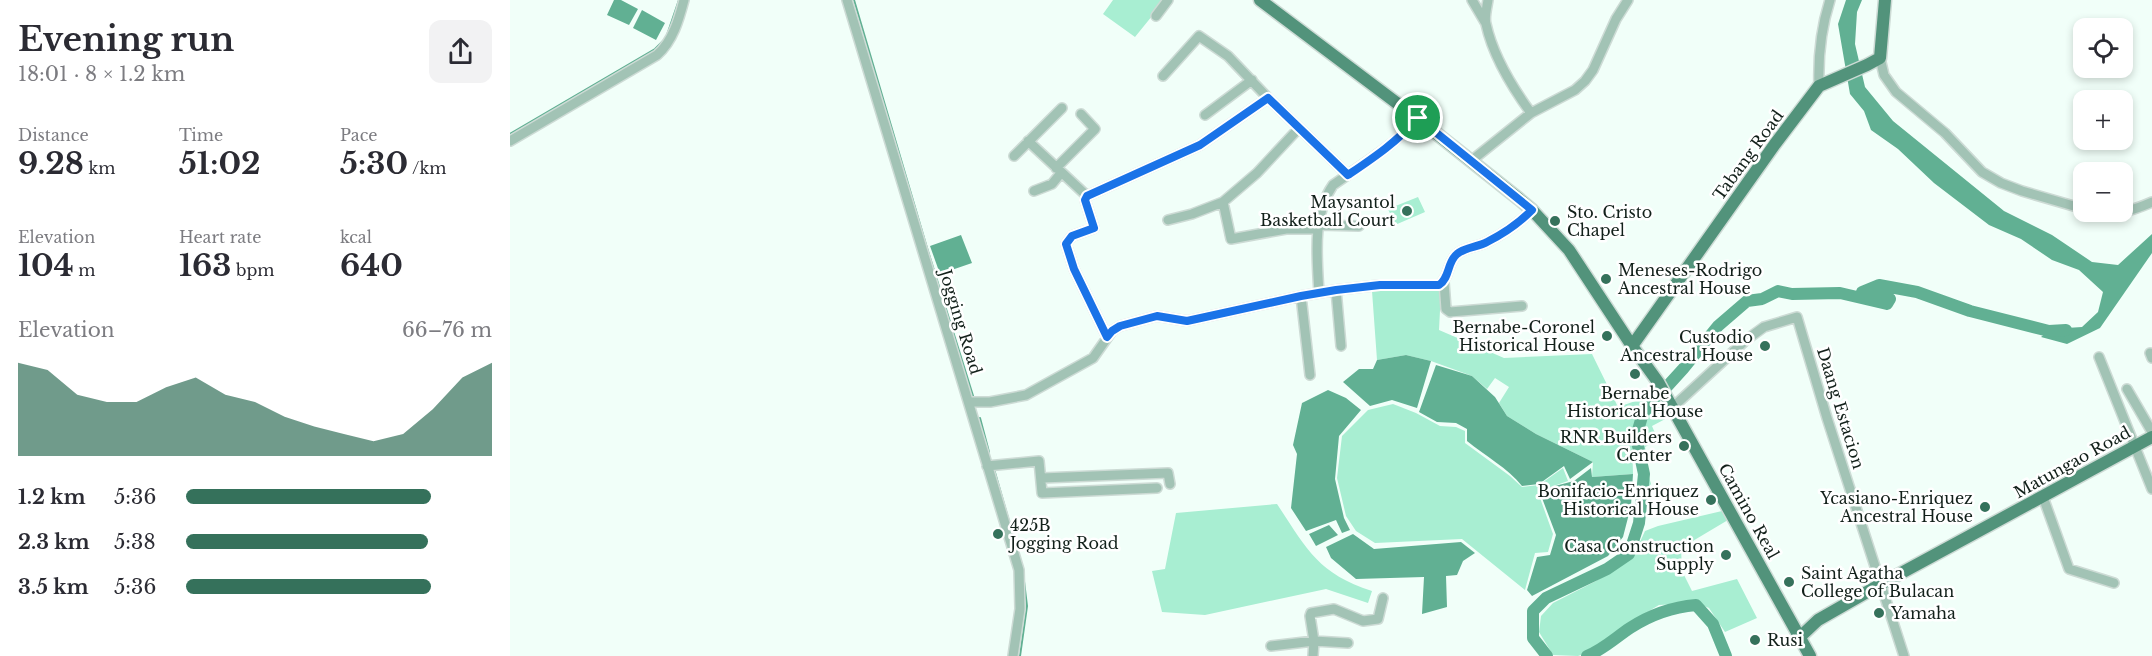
<!DOCTYPE html>
<meta charset="utf-8">
<style>
body{margin:0;font-family:"Libre Baskerville",serif;background:#f2f2f3;color:#2b2b33;height:100vh;display:flex;flex-direction:column;font-size:22px;white-space:nowrap}
*{box-sizing:border-box;margin:0}
p{font-size:20px;color:#7c7c81}
.icon{flex:none;width:33px;height:33px;fill:none;stroke:currentColor;stroke-width:2;stroke-linecap:round;stroke-linejoin:round}
.map{position:relative;flex:1;overflow:hidden}
.side{display:flex;flex-direction:column;background:#fff;width:510px}
.side>*{flex:none}
.buttons{position:absolute;left:1563px;top:18px;display:grid;gap:12px}
.buttons a{display:grid;place-items:center;width:60px;height:60px;border-radius:12px;background:#fff;box-shadow:0 3px 9px #0003;font-size:30px}
.pin{position:absolute;display:grid;place-items:center;width:51px;height:51px;color:#fff;margin:-26px;border:3px solid #fff;border-radius:50%;box-shadow:0 2px 6px #0007}
.round{display:grid;place-items:center;flex:none;width:63px;height:63px;border-radius:12px;background:#f2f2f3}
.summary{display:flex;align-items:center;justify-content:space-between;height:102px;padding:0 18px}
h1{font-size:33px;font-weight:700;line-height:45px}
.metrics{display:grid;grid-template-columns:repeat(3,1fr);gap:9px;height:102px;padding:6px 18px}
.metrics div{display:grid;align-content:center}
.metrics b{font-size:30px;font-weight:700}
.metrics small{font-size:16px;font-weight:400}
.metrics p{font-size:16px}
.chart{height:168px;padding:12px 18px}
.chart p{display:flex;justify-content:space-between}
.chart svg{width:100%;height:108px;margin-top:6px;fill:#35715b;opacity:.7}
ul{padding:0 18px;list-style:none;font-size:20px}
li{display:grid;grid-template-columns:96px 72px 1fr;align-items:center;height:45px}
li i{height:15px;border-radius:8px;background:#35715b}
main{display:flex;flex:1;min-height:0}
.map>svg:first-child{display:block}
.green{fill:#a8eed2}
.water{fill:#61b093}
.lines{fill:none;stroke-linecap:round;stroke-linejoin:round}
.stream{stroke:#61b093;stroke-width:2}
.river{stroke:#61b093;stroke-width:12}
.minor-casing{stroke:#cddbd5;stroke-width:12}
.major-casing{stroke:#cddbd5;stroke-width:15}
.minor{stroke:#a2c3b5;stroke-width:9}
.major{stroke:#52937b;stroke-width:12}
.route-casing{stroke:#fff;stroke-width:12}
.route{stroke:#1a73e8;stroke-width:8}
.poi-dot{fill:#35715b;stroke:#fff;stroke-width:2}
.labels{text-anchor:middle;dominant-baseline:central;stroke-width:5;stroke-linejoin:round;paint-order:stroke}
.street-label{font-size:16px;fill:#12201a;stroke:#fff}
.poi-label{font-size:16px;fill:#12201a;stroke:#fff;text-anchor:end}
</style>
<main>
<section class="side">
<div class="summary"><div><h1>Evening run</h1><p>18:01 · 8 × 1.2 km</p></div><a class="round"><svg class="icon" aria-label="share" viewBox="0 0 24 24"><path d="M12 15V3M7 8l5-5 5 5M5 13v7h14v-7"/></svg></a></div>
<div class="metrics">
<div><p>Distance</p><b>9.28<small> km</small></b></div>
<div><p>Time</p><b>51:02</b></div>
<div><p>Pace</p><b>5:30<small> /km</small></b></div>
</div>
<div class="metrics">
<div><p>Elevation</p><b>104<small> m</small></b></div>
<div><p>Heart rate</p><b>163<small> bpm</small></b></div>
<div><p>kcal</p><b>640</b></div>
</div>
<div class="chart"><p><span>Elevation</span>66–76 m</p>
<svg viewBox="0 0 160 44" preserveAspectRatio="none"><path d="M0 44V6L10 9L20 19L30 22L40 22L50 16L60 12L70 19L80 22L90 28L100 32L110 35L120 38L130 35L140 25L150 12L160 6V44z"/></svg>
</div>
<ul>
<li><b>1.2 km</b>5:36<i style="width:80%"></i></li>
<li><b>2.3 km</b>5:38<i style="width:79%"></i></li>
<li><b>3.5 km</b>5:36<i style="width:80%"></i></li>
</ul>
</section>
<div class="map">
<svg width="1642" height="656" viewBox="0 0 1642 656">
<rect width="100%" height="100%" fill="#f1fff9"/>
<!-- green -->
<path class="green" d="M603 0H655L625 37 593 14Z
M908 197 915 212 885 225 878 209Z
M862 291H931L929 330 994 358 1082 354 1108 407 1143 395 1130 415 1122 438 1123 474 1082 477 1083 462 1026 434 997 416 989 403 999 387 985 378 977 389 962 376 921 361 896 355 867 360Z
M1153 403 1161 416 1142 426 1148 440 1135 447 1137 457 1135 463 1141 484 1136 490C1136 467 1123 440 1135 419 1138 413 1147 408 1153 403Z
M883 404 906 413 930 426 946 427 955 431V443L1000 476 1012 487 1029 485 1053 468 1058 481 1038 488 1030 498 1043 534 1038 552 1025 553 1015 590 952 539 865 543 846 531 836 516 827 478 832 436 858 410Z
M767 504C797 549 807 573 862 591L858 603 816 589 695 615 652 612 642 571 655 569 666 513Z
M1212 511 1218 520 1171 548 1172 571 1182 591 1227 579 1247 618 1215 632 1199 608 1187 603 1149 605 1124 620 1092 647 1068 656 1043 655 1029 632 1031 616 1043 603 1086 581 1123 557 1135 531 1148 526Z"/>
<!-- water -->
<path class="water" d="M104 0H111L128 9 119 25 97 15Z
M1336 0H1352L1347 12 1345 44 1355 87 1383 121 1494 211 1542 235 1582 262 1608 265 1642 234V253L1590 328 1557 344 1531 337 1541 329 1572 327 1588 312 1593 292 1569 270 1542 260 1511 239 1479 225 1424 183 1388 149 1361 130 1354 111 1340 94 1328 24Z
M132 10 155 23 146 40 123 28Z
M451 235 462 263 430 274 420 246Z
M896 355 921 361 907 408 882 400 860 406 833 382 849 369H863L867 360Z
M926 365 962 376 985 397 997 416 1026 434 1083 462 1060 479 1054 466 1029 484 1012 486C998 468 975 456 957 441V429L946 423 927 422 909 412Z
M818 390 836 398 851 410 829 436 825 479 834 518 840 530 832 533 826 520 796 531 781 508 787 454 783 445 792 403Z
M1081 468 1082 477 1123 474 1121 506 1113 537 1098 556 1022 596 1017 590 1027 557 1040 555 1046 535 1032 498 1041 487 1064 481Z
M819 525 828 535 806 546 799 534Z
M843 534 864 549 951 542 965 553 953 561 947 575 936 576 937 607 912 614 914 577 846 579 821 558 816 547Z"/>
<g class="lines">
<!-- stream -->
<path class="stream" d="M344 0 417 248 464 399
M0 134 145 49 156 38 169 0
M470 418 479 452
M484 469 502 532
M510 656 517 606 513 573"/>
<!-- river -->
<path class="river" d="M1037 656 1023 638V611L1036 598 1097 569 1119 554 1129 523 1134 474 1126 437 1133 413 1173 369 1208 326 1237 301 1252 299 1268 291 1282 294 1330 293 1377 304 1380 299 1352 292 1369 285 1407 292 1460 311 1539 331 1556 330
M1077 656C1094 649 1105 638 1120 628 1140 615 1163 607 1186 605L1203 624 1216 656"/>
<!-- minor casing -->
<g class="minor-casing">
<path id="minor" d="M337 0 509 570 510 609 503 656
M962 0 975 22
M978 0C977 7 974 17 976 24 983 56 1002 87 1021 113
M646 16 658 0
M1370 58 1374 75 1386 92 1435 133 1472 172 1491 183 1512 191 1574 209
M653 76 689 36 718 56 758 98 838 175
M1309 86C1308 57 1311 28 1320 0
M695 115 742 80
M0 141 147 55C163 41 169 19 174 0
M518 141 577 196
M504 156 552 108
M961 161 1021 113 1065 90 1075 81 1083 70 1106 19 1118 0
M546 168 585 129 571 114
M524 191 542 184 551 173
M713 202 721 239 776 229H808
M1594 212C1612 214 1626 209 1642 202
M658 220 682 214 713 202 747 173 789 128
M809 225 849 226
M934 282 936 309 940 312 1012 306
M826 290 831 346
M809 293C807 258 802 215 823 185 853 164 883 146 908 119
M791 296 800 375
M597 337 564 269 556 244 562 236 584 228 575 200 577 196 690 145 758 98
M1640 353 1642 358
M1589 357 1642 489
M1617 389 1642 432
M459 402H480L516 395 583 358 602 331 610 326 647 316 677 321 791 296 826 290 870 285H929C940 278 937 262 947 254 955 247 968 247 977 242 993 234 1009 223 1022 210
M1163 407 1236 340 1254 327 1287 317 1317 418 1394 656
M477 466 529 461 532 493 647 488
M532 478 658 473 660 484
M1533 497 1559 569 1604 583
M761 646 804 641 838 643
M803 656 804 641 800 616 801 613 824 609 853 621 868 619 873 598"/>
</g>
<!-- major casing -->
<g class="major-casing">
<path id="major" d="M750 0 908 119 1009 199 1022 210 1059 250 1122 346 1148 382 1300 656
M1122 346 1265 144 1309 86 1357 65 1370 58 1375 0
M1291 636 1308 620 1371 584 1642 437"/>
</g>
<!-- minor -->
<use href="#minor" class="minor"/>
<!-- major -->
<use href="#major" class="major"/>
</g>
<g class="lines">
<!-- route casing -->
<g class="route-casing">
<path id="route" d="M758 98 838 175C863 158 887 142 908 118L1022 210C1009 223 993 234 977 242 968 247 955 247 947 254 937 262 940 278 929 285H870L826 290 791 296 677 321 647 316 610 326 602 331 597 337 564 269 556 244 562 236 584 228 575 200 577 196 690 145Z"/>
</g>
<!-- route -->
<use href="#route" class="route"/>
</g>
<!-- markers -->
<g class="poi-dot">
<circle cx="897" cy="211" r="6"/>
<circle cx="1045" cy="221" r="6"/>
<circle cx="1096" cy="279" r="6"/>
<circle cx="1097" cy="336" r="6"/>
<circle cx="1255" cy="346" r="6"/>
<circle cx="1125" cy="374" r="6"/>
<circle cx="1174" cy="446" r="6"/>
<circle cx="1201" cy="500" r="6"/>
<circle cx="1475" cy="507" r="6"/>
<circle cx="488" cy="534" r="6"/>
<circle cx="1216" cy="555" r="6"/>
<circle cx="1279" cy="582" r="6"/>
<circle cx="1369" cy="613" r="6"/>
<circle cx="1245" cy="640" r="6"/>
</g>
<g class="labels">
<!-- street labels -->
<g class="street-label">
<text transform="translate(1238 155) rotate(-54)">Tabang Road</text>
<text transform="translate(451 322) rotate(73)">Jogging Road</text>
<text transform="translate(1331 408) rotate(73)">Daang Estacion</text>
<text transform="translate(1562 462) rotate(-29)">Matungao Road</text>
<text transform="translate(1239 511) rotate(61)">Camino Real</text>
</g>
<!-- poi labels -->
<g class="poi-label">
<text x="885" y="202">Maysantol<tspan x="885" dy="18">Basketball Court</tspan></text>
<text x="1057" y="212" text-anchor="start">Sto. Cristo<tspan x="1057" dy="18">Chapel</tspan></text>
<text x="1108" y="270" text-anchor="start">Meneses-Rodrigo<tspan x="1108" dy="18">Ancestral House</tspan></text>
<text x="1085" y="327">Bernabe-Coronel<tspan x="1085" dy="18">Historical House</tspan></text>
<text x="1243" y="337">Custodio<tspan x="1243" dy="18">Ancestral House</tspan></text>
<text x="1125" y="393" text-anchor="middle">Bernabe<tspan x="1125" dy="18">Historical House</tspan></text>
<text x="1162" y="437">RNR Builders<tspan x="1162" dy="18">Center</tspan></text>
<text x="1189" y="491">Bonifacio-Enriquez<tspan x="1189" dy="18">Historical House</tspan></text>
<text x="1463" y="498">Ycasiano-Enriquez<tspan x="1463" dy="18">Ancestral House</tspan></text>
<text x="500" y="525" text-anchor="start">425B<tspan x="500" dy="18">Jogging Road</tspan></text>
<text x="1204" y="546">Casa Construction<tspan x="1204" dy="18">Supply</tspan></text>
<text x="1291" y="573" text-anchor="start">Saint Agatha<tspan x="1291" dy="18">College of Bulacan</tspan></text>
<text x="1381" y="613" text-anchor="start">Yamaha</text>
<text x="1257" y="640" text-anchor="start">Rusi</text>
</g>
</g>
</svg>
<div class="buttons">
<a><svg class="icon" aria-label="locate" viewBox="0 0 24 24"><circle cx="12" cy="12" r="6"/><path d="M12 2v4M12 18v4M2 12h4M18 12h4"/></svg></a>
<a>+</a>
<a>−</a>
</div>
<div class="pin" style="left:908px;top:118px;background:#1e9e55"><svg class="icon" aria-label="arrive" viewBox="0 0 24 24"><path d="M6 21V4h12l-3 4 3 4H6"/></svg></div>
</div>
</main>
